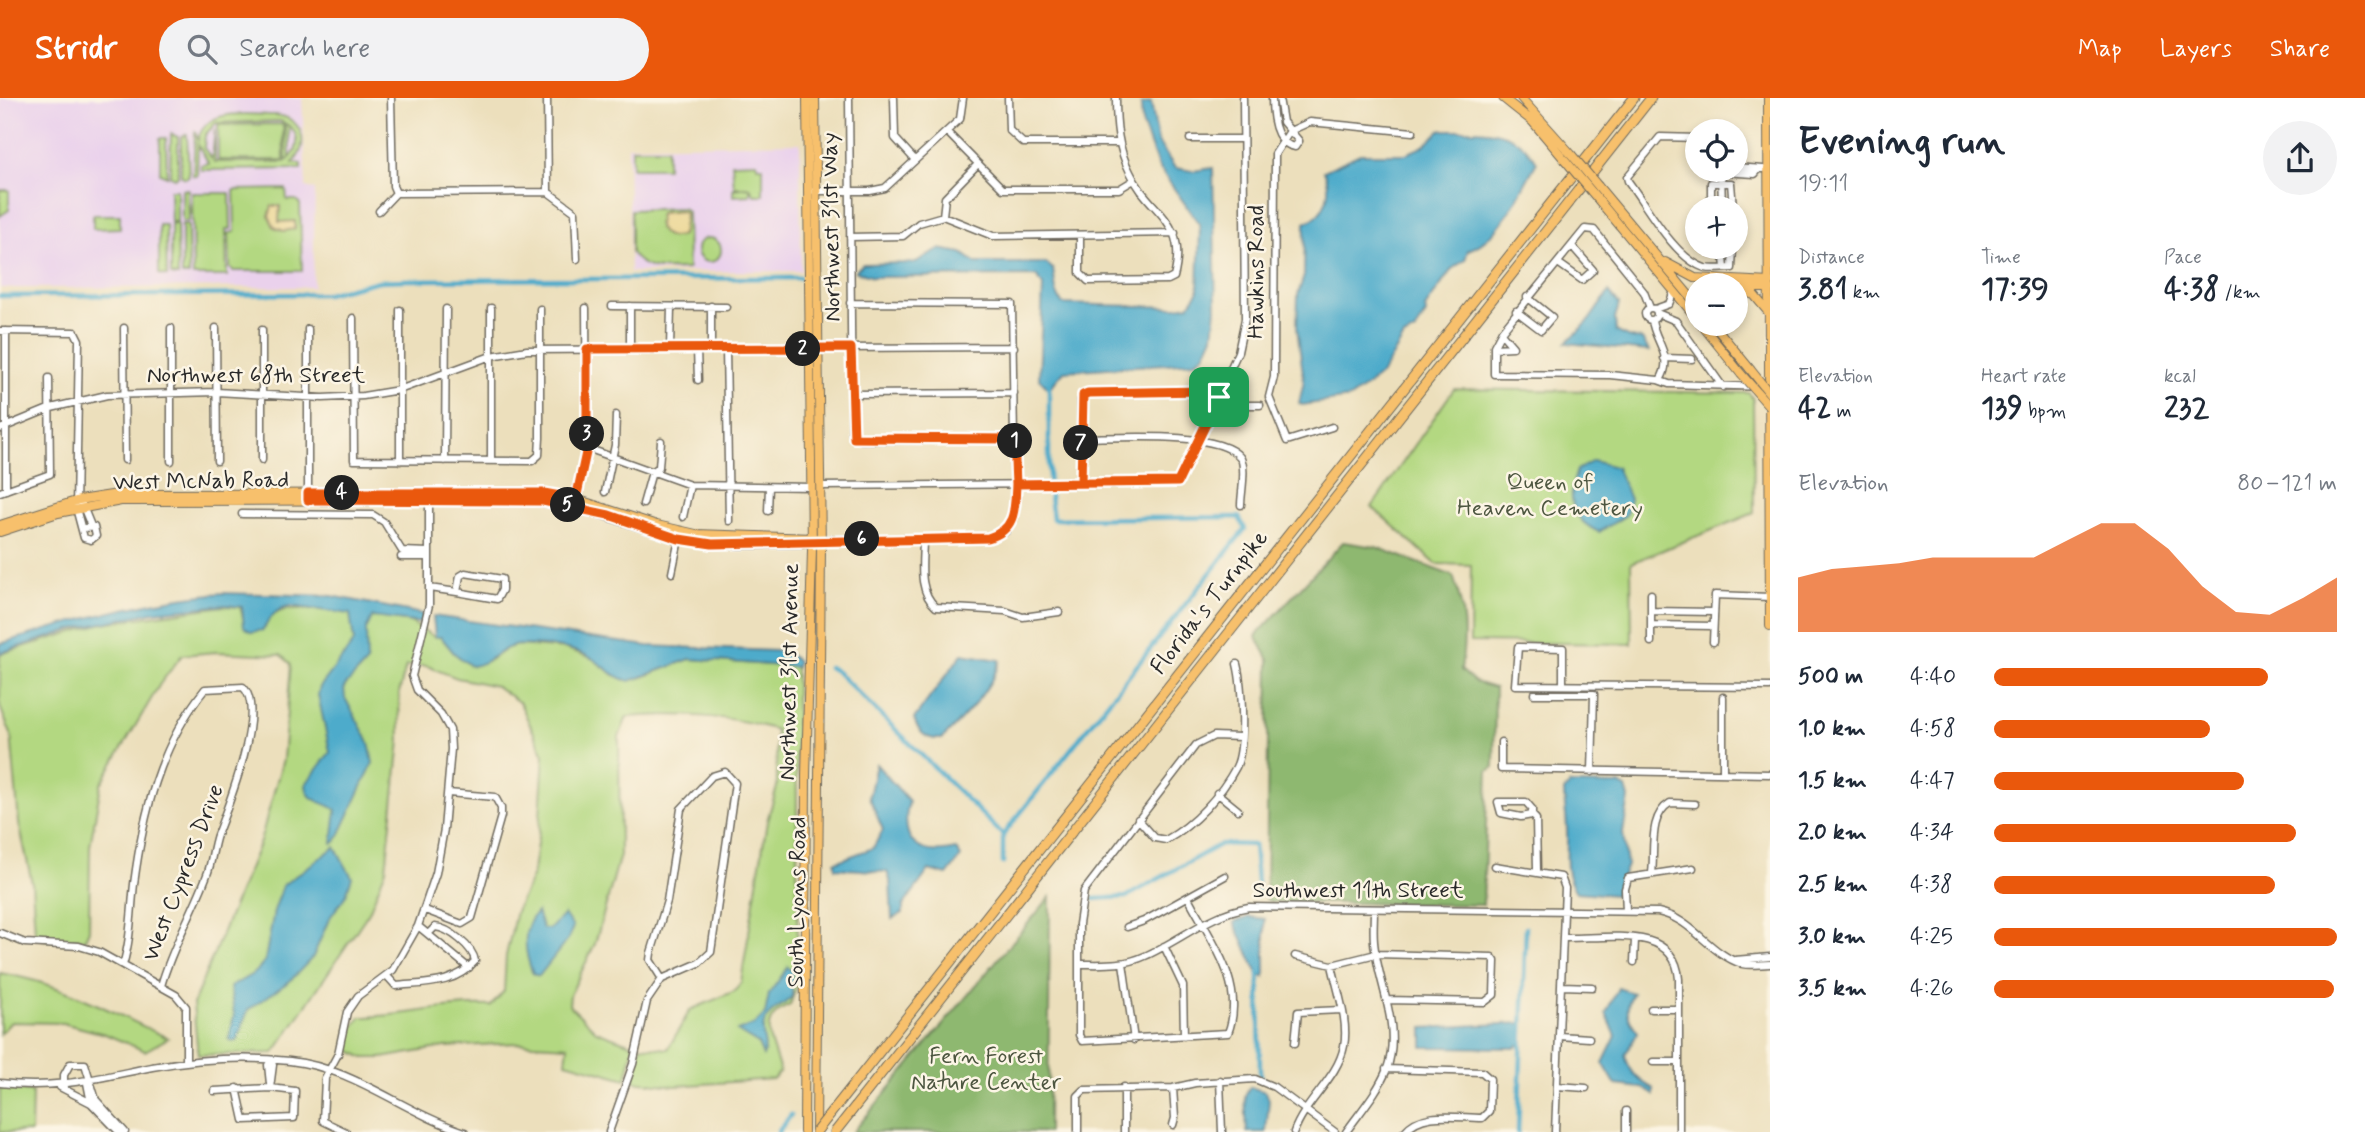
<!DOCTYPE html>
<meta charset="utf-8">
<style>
body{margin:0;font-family:Mynerve,sans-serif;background:#f2f2f3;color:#1f2937;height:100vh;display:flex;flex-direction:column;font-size:26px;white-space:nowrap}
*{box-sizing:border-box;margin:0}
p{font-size:23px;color:#747a83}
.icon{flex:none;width:38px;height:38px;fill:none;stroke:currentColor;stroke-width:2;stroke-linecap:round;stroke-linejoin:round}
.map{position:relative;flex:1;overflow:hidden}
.panel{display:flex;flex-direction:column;background:#fff;width:595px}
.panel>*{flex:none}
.buttons{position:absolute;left:1685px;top:21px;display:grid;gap:14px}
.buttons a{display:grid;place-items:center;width:63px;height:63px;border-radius:50%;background:#fff;box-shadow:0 4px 10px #0003;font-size:35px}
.pin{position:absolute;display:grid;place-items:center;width:60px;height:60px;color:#fff;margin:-30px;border-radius:14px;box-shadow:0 4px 10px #0006}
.km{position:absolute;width:35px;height:35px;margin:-18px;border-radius:50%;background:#222;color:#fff;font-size:19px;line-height:35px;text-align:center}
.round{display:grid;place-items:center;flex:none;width:74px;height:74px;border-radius:37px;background:#f2f2f3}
.head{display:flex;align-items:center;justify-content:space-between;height:119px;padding:0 28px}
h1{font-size:38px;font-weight:700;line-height:52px}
.metrics{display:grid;grid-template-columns:repeat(3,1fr);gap:10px;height:119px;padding:7px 28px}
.metrics div{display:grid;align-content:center}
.metrics b{font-size:30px;font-weight:700}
.metrics small{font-size:19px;font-weight:400}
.metrics p{font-size:19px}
.chart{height:196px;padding:14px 28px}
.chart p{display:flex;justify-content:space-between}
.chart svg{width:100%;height:126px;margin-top:7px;fill:#ea580c;opacity:.7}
ul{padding:0 28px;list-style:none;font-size:23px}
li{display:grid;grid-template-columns:112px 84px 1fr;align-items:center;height:52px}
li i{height:18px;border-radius:9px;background:#ea580c}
header{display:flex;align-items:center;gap:42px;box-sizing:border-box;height:98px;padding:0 35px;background:#ea580c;color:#fff}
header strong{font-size:33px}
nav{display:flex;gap:38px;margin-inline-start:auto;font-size:24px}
.search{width:490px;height:63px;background:#f2f2f3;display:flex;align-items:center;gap:18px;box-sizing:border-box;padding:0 24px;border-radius:38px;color:#747a83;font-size:26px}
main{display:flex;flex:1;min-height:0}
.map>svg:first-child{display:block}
.built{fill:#ead1ec}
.green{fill:#b3d881;stroke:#6f8256;stroke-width:2;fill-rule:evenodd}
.forest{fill:#8eb86f;stroke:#5c724d;stroke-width:2}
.sand{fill:#eeda9e;stroke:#8c8264;stroke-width:2}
.water{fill:#4dabcb;stroke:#3c6b7b;stroke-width:2}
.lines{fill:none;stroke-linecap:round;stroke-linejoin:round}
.canal{stroke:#4dabcb;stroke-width:4.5}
.minor-casing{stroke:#6f6a5e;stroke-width:9}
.major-casing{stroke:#6f6a5e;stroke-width:10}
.highway-casing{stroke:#6f6a5e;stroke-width:11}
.minor{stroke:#fff;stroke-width:6}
.major{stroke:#f7c06c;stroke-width:8}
.highway{stroke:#f7c06c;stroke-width:9}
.major-bridge-casing{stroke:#6f6a5e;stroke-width:10;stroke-linecap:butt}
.highway-bridge-casing{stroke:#6f6a5e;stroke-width:11;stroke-linecap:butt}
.major-bridge{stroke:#f7c06c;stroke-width:8}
.highway-bridge{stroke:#f7c06c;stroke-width:9}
.route-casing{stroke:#fff;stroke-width:14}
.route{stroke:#ea580c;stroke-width:9}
.labels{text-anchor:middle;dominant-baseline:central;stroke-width:5;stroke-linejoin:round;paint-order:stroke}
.street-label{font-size:23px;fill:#2b2b2b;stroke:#fcf5e5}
.park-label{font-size:23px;fill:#4d5640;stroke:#fcf5e5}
</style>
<header>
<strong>Stridr</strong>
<div class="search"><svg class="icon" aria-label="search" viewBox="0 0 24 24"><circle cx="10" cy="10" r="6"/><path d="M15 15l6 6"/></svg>Search here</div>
<nav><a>Map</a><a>Layers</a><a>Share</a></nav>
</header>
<main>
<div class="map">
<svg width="1770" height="1034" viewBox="0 0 1770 1034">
<rect width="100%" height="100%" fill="#fcf5e5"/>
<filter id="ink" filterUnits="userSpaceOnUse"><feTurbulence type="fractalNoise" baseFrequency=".0143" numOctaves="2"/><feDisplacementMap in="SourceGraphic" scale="14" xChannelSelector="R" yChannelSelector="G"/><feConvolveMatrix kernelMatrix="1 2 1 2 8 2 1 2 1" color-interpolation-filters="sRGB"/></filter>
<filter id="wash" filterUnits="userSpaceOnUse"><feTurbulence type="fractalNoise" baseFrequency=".00686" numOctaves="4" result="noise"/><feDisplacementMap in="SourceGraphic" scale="28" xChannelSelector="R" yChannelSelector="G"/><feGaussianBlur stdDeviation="1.57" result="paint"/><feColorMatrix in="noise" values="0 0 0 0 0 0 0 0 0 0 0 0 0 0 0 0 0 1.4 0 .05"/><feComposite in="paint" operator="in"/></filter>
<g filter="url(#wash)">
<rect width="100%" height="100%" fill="#ecdfbc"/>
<!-- built -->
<path class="built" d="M0 0H302L306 89 315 92 313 189 0 190Z
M800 45 801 173 630 174 628 48Z"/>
<!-- green -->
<path class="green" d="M275 17C302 19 311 46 293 65L301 66V71L201 72V67L209 66 198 47 197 78H193L195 33 198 42C206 8 248 17 275 17ZM280 23C297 29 303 46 290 60L289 28 285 27 286 62 289 61 285 64H215V31L212 61 204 50 205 37 216 25Z
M283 26 284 62H218V27Z
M171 36 178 39V78L174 80 170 77Z
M187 36 189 78 185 80 181 77V39Z
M160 40H166L167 78 160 75Z
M632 50H667V70H632Z
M757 64V68H763V97H754L750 89V97L733 98V91L749 89H734L732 65Z
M188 91 189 123H182V92Z
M286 91 287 102H296L300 106 302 173H233L230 170 229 135 235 134 234 92Z
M0 92H9V112L0 118Z
M170 92H177V124H171Z
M192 95H230L231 131H226L227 178H193Z
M683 110 687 114 688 171C666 171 645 175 631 155V112Z
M93 117H120V130L93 131Z
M171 126H177L178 178 171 177Z
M182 126H188L189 177H182Z
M159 127H166L167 178 159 176Z
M697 152a12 12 0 1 1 24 0a12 12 0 1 1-24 0Z
M1454 291 1749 295 1753 301 1754 415 1631 465 1632 546 1470 544 1471 467 1436 466 1372 409Z
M224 508 240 509 245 527 287 511H334L410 524 435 539H441L454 555 471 568 490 562 507 550 517 547 567 551 592 560 614 577 640 580 690 561 796 569 798 885 790 907C754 922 773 945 780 974L773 981 675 988 632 983 641 948 668 951 690 912 735 893 741 884 767 723 777 689 776 632C733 617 672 615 627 619L619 639 620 757 595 846 570 897 569 907 596 933 634 947 626 981 566 964 568 948 516 945 445 949 382 960H364L349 952 351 932 361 919C405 918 447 906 491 908L504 893 506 858 516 813 532 779 539 733 544 657 520 605 496 588 457 580 427 568H406L399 595 400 643 386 771 369 814 274 955 198 957 193 906 260 744 283 661 291 566 281 557 216 554 182 557 160 586 101 686 90 748 89 832 85 841 45 842 35 835 32 785 19 725 11 636 0 609V556L103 525Z
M0 875C62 885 112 914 168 940L145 953 105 936 62 925 11 924 0 936Z
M0 990 32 994 31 1034H0Z"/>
<!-- forest -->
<path class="forest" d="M1343 444 1376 449 1453 478C1465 511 1466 538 1461 572L1475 584 1495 590 1494 669 1488 673 1483 807 1271 804 1266 801 1269 562 1256 538Z
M1050 799 1048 1034H853Z"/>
<!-- sand -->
<path class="sand" d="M272 108H280L279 124 295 123V131L284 133 274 129 269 118Z
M682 113 685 116 682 137C672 142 663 139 658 128L660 115Z"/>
<!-- water -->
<path class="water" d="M1151 4 1158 44 1175 70 1193 73 1213 70 1216 211 1213 238 1204 257 1194 264 1064 273 1049 291 1039 281 1043 188 1037 178 873 179 855 173 863 166 914 165 939 151 962 155 976 165H1046L1053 171 1056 193 1062 206 1176 209 1189 207 1198 194 1200 127 1158 68 1142 25 1141 7Z
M1441 32C1482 33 1512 26 1537 64 1520 93 1501 141 1468 152L1465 162 1452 171 1425 210 1426 216 1415 233 1404 239 1382 275 1368 287 1350 300 1302 307 1299 305 1304 283 1297 230 1298 196 1304 178 1305 125C1327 116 1333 93 1324 73L1360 56H1406L1422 49Z
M1609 194 1619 206 1615 221 1616 233 1629 240 1642 241 1649 253 1566 245 1587 225Z
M1593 363 1616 369 1630 401 1626 417 1599 434C1570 421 1567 400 1577 372Z
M223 495 332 498 423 516 421 525 372 519 366 532 367 564 344 589 345 600 369 644 373 665 336 744 332 745 336 712C324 702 307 706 306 686L330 654 318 597 320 589 354 544 350 516 290 508C276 510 270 520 263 532L252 534 244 529 242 509 225 507 154 514 74 531 0 555V546C72 523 148 501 223 495Z
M433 518 648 548 777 553 791 558 798 564 796 569 690 561 630 583C615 580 605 569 593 561 574 548 542 547 519 547 500 548 490 567 471 568L454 555 441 539H435Z
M962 556 1000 562C992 591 963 620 942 641 926 642 919 635 914 621Z
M876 666 909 703C899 743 917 760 956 751L961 759 947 777 929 772 903 808V815L892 821 890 782 887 774 835 770V764L873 750 883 732 869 699Z
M1570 686 1619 687 1626 690 1629 700 1623 735 1627 767 1615 797 1576 794C1562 774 1568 756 1567 733 1567 720 1564 706 1564 693Z
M335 749 352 779 346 797 329 821 313 859 290 883 248 912 237 943H229L234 916 230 889 256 874 265 862 274 813 283 787Z
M537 814 543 831H550L564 816 573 829 568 841 539 878 533 876C525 857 520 830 537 814Z
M1249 819 1265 821V879L1259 878 1234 824Z
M788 869 792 874V898C785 909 765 911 763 931 762 941 768 949 763 958L758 946 737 933 754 927 765 916 769 896Z
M1618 890 1633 895C1624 911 1627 920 1638 934L1625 957C1629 973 1638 983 1654 991V997L1642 990 1616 987 1603 965 1616 938 1606 915Z
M1522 925 1521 945 1515 950 1423 949V930Z
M1250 989 1266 994 1269 1002 1266 1034H1247L1245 998Z"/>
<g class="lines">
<!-- canal -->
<path class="canal" d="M0 198 326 196 379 183 404 182 800 180
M1049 382V285
M829 569 837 574 1003 737V765
M1003 737 1245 431 1239 419 1053 421 1049 391
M1093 801 1126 799 1221 746 1254 747 1258 796
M1259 874 1260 978
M778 1034 791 1017
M1518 1034 1526 830"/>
</g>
</g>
<g filter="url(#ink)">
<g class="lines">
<!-- minor casing -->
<g class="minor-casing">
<path id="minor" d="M391 0 393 88 396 95
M547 0 548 94 575 114 577 161
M849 0 852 336 861 342 1015 341
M894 0 895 40 915 62
M1008 0 1009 32 1023 45H1119
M1272 0C1272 17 1274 46 1295 49L1299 43 1283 24 1279 0
M947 34 1003 91H1119L1134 82
M1698 40 1660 39 1627 79 1628 83C1646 107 1675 161 1705 170 1713 172 1724 170 1732 170L1733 149
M1190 41H1242
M1736 69 1763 71
M1707 72 1710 77H1721
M1721 72 1722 110
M1722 74 1755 76 1759 71
M814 93H870L885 90 960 21 963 0
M396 95 548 94
M1711 110V85H1731L1733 110
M379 113 396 95
M943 118 945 100 978 66
M1080 137V175L1088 183 1168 182 1174 179C1189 121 1149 116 1130 74 1118 51 1116 26 1116 0
M850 139 903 138 919 125 943 118 993 138 1175 135
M1723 149 1725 170
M1558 165 1582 182 1593 172 1572 148
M612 208 726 209
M630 208V251
M491 210V363
M1650 210 1644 194 1594 132 1585 131 1502 233 1494 248V276L1610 277 1658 282 1669 286 1767 289
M1645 216a6 6 0 1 1 12 0a6 6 0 1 1-12 0Z
M1655 211 1669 206 1674 193
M400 212V363
M1516 213 1541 232 1552 219 1527 199
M1657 215 1676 223 1723 289
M353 220 354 362 532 363 539 357 540 340V211
M1652 222C1654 243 1675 259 1660 282
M124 230 125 362
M216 230 217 363
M308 231V397
M0 233 75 234 79 242 76 410 84 440 91 442 96 438 94 429 84 430
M6 233V392
M1494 250 1513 249 1501 235
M670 251 671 209
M697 251 698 282
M711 251V208
M726 251 729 423
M1664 260 1692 261
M852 296 1014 295
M1332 329 1287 343 1269 299 1274 279 1275 56 1290 33 1310 24 1413 34
M0 331 51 310 107 297 217 294 323 300 363 298 399 292 491 258 527 252 1014 249
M1082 340C1115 340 1218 332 1240 359 1247 368 1241 395 1241 407
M587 350 690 387 811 389
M262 362V232
M171 363V230
M445 363 446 211
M1081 385V302L1088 295 1203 293 1241 307H1260
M820 388 1178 385 1238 254 1245 221 1243 0
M0 394 50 376 49 280
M605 394 615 347 616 317
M575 403 587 350 586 210
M82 406 91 428
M643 406 652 374 659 369 661 343
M768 413 769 389
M242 416 373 417 384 424 402 453 429 454
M683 419 690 387
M923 441C923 463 917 493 936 509L1005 513 1023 519 1059 514
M821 442 988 440 1006 433 1015 411 1012 206 850 205
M401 459H429
M465 475 502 481V492L497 501 457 494 460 478Z
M672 475 679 441
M429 490 457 494
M1651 496V544
M1652 513 1713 514
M1652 527 1713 528
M1713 544 1715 497 1770 499
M1563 587V550L1518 549 1515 587 1770 589
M1534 596H1594L1592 674
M1501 644V671L1770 676
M1723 675V599
M1217 695 1238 712
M1532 717V711L1526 704H1498L1501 715 1521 719 1532 717 1536 721 1537 772
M1138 721 1155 740 1166 742C1194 727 1221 697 1236 669 1246 650 1242 586 1237 566
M1495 768 1561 779 1565 790 1555 1034
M1652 775C1655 752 1648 718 1670 705L1695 706
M1188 799C1209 840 1247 886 1228 935L1082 943 1079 937V826L1084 793 1196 647 1214 638 1240 639
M425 812 462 826 472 820 501 718V710L495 699 448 695
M1626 813 1625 791 1628 780 1693 770
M418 828 469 870
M1127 829 1144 823 1225 778
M0 835 25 845 79 848 99 854 176 897 186 909V964
M1564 840C1605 841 1675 825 1679 881V1034
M1164 848 1183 888 1184 938
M1295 858 1332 867 1376 856 1492 859 1495 863 1494 897 1485 904 1387 902
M1735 862 1770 859
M1634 864 1635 841
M1123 865 1134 942
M1079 866C1101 866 1124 868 1145 858 1179 843 1211 815 1249 809L1658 814C1693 821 1708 855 1742 866 1750 868 1762 866 1770 866
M123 867C131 841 131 813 134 786 143 716 160 647 205 591L243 589C267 611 227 711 217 737 213 749 212 762 208 774 194 813 172 848 161 888
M387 878 396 888C425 885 455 887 475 863 473 849 449 830 435 829L428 836
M1562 888 1592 889
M1651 911H1679
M1559 938 1589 940
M1295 945 1298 914 1341 912
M1653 964H1679
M1386 971 1482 974 1490 981 1489 1013 1482 1020C1457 1020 1421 1012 1404 1034
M1220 982 1222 1034
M0 985C58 992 97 980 152 969 197 961 244 958 290 963 355 970 404 1015 465 1034
M87 985 91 1005 119 1034
M270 986 268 967 271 963
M64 988V977L70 966H85L96 1002 125 1034
M1557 988 1586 990
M60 989 91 1005
M1124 989V1034
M237 990 244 1022 294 1020 295 993 270 990
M1173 990 1175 1020 1173 1027
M214 993 270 990 273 967 270 965
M346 1034 323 1023 325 980 338 956 347 914 358 898 393 872 418 828 436 775 444 731 451 651 450 632 441 616 417 592 412 578 429 507V400
M609 1034 633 966 647 903 662 881 699 865 711 854 735 685 725 674 712 678 681 711 667 803 651 855 650 862 662 881
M1078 1034V998L1084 992 1173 990 1195 985 1255 981 1274 989 1335 1034
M1294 1034C1305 1003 1338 980 1344 948 1349 923 1337 892 1332 867
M1346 1034C1360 1014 1378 994 1387 971 1402 927 1378 887 1374 844 1373 833 1374 822 1374 811
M1626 1034V1013"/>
</g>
<!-- major casing -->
<g class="major-casing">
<path id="major" d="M815 0 821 450 816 1034
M1503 0 1532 23 1565 62
M1521 0 1571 56
M1768 0 1770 528
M1598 88 1698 208
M1591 93 1698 222
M1665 164 1695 180 1770 184
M1739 190H1770
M1736 191 1754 197 1769 215
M1701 226 1741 276
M1713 226 1750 271
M0 427 79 402 118 396 509 395H544L576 401 657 427 696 436 815 440
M0 434 58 415 121 403 526 402 574 408 679 441 739 447 815 445
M804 1034 806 678 812 452 807 0"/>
</g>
<!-- highway casing -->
<g class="highway-casing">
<path id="highway" d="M827 1020 1634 0
M835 1034 1651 0"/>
</g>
<!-- minor -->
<use href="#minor" class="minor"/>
<!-- major -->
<use href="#major" class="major"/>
<!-- highway -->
<use href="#highway" class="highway"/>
<!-- major-bridge casing -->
<g class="major-bridge-casing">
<path id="major-bridge" d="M1571 56 1598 88
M1565 62 1591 93
M1750 271 1770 296
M1741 276 1770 309"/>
</g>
<!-- highway-bridge casing -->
<g class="highway-bridge-casing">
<path id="highway-bridge" d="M816 1034 827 1020"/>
</g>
<!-- major-bridge -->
<use href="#major-bridge" class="major-bridge"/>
<!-- highway-bridge -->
<use href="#highway-bridge" class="highway-bridge"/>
</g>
</g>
<g class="lines" filter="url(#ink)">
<!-- route casing -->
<g class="route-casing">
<path id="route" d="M1219 299 1178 384 1016 386 1014 341 854 340 851 250 587 251V350L576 401 544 395H308V402L543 403 609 417 679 441 712 446 988 440C1016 432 1015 411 1016 386L1081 385 1083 297 1088 295 1203 293 1219 299"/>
</g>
<!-- route -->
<use href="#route" class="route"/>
</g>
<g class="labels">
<!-- street labels -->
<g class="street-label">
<text transform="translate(832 129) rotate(-91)">Northwest 31st Way</text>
<text transform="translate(1257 174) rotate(-90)">Hawkins Road</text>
<text x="256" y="278">Northwest 68th Street</text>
<text transform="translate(201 384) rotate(-1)">West McNab Road</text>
<text transform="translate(1210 505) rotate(-52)">Florida's Turnpike</text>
<text transform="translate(790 574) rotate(-89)">Northwest 31st Avenue</text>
<text transform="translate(184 775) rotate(-69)">West Cypress Drive</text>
<text x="1358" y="793">Southwest 11th Street</text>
<text transform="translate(798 804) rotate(-89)">South Lyons Road</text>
</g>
<!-- park labels -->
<g class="park-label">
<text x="1550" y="385">Queen of<tspan x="1550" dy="26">Heaven Cemetery</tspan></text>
<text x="986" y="959">Fern Forest<tspan x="986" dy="26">Nature Center</tspan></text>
</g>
</g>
</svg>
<div class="buttons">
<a><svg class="icon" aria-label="locate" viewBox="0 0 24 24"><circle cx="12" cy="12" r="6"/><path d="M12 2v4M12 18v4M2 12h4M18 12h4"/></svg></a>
<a>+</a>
<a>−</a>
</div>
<div class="pin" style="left:1219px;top:299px;background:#1e9e55"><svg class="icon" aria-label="arrive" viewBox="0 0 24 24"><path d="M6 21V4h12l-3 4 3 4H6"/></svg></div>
<b class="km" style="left:1015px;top:343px">1</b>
<b class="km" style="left:803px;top:251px">2</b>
<b class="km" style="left:587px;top:336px">3</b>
<b class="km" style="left:342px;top:395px">4</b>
<b class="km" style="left:568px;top:407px">5</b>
<b class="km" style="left:862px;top:441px">6</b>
<b class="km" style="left:1081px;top:345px">7</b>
</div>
<section class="panel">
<div class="head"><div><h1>Evening run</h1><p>19:11</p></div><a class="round"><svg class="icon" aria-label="share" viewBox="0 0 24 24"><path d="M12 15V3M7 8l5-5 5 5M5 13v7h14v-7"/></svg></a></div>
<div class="metrics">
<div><p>Distance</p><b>3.81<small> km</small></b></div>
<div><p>Time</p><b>17:39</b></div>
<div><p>Pace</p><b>4:38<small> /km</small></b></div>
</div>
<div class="metrics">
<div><p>Elevation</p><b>42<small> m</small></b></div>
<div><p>Heart rate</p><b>139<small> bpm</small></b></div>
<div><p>kcal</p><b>232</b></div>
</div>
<div class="chart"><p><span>Elevation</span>80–121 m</p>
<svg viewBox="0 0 160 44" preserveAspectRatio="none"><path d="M0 44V25L10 22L20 21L30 20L40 18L50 18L60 18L70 18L80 12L90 6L100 6L110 15L120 28L130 37L140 38L150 32L160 25V44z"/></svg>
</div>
<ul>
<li><b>500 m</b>4:40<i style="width:80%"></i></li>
<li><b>1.0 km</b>4:58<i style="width:63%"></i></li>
<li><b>1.5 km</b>4:47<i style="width:73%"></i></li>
<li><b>2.0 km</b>4:34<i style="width:88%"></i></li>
<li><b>2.5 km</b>4:38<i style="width:82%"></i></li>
<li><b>3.0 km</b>4:25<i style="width:100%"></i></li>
<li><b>3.5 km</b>4:26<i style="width:99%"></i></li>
</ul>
</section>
</main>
